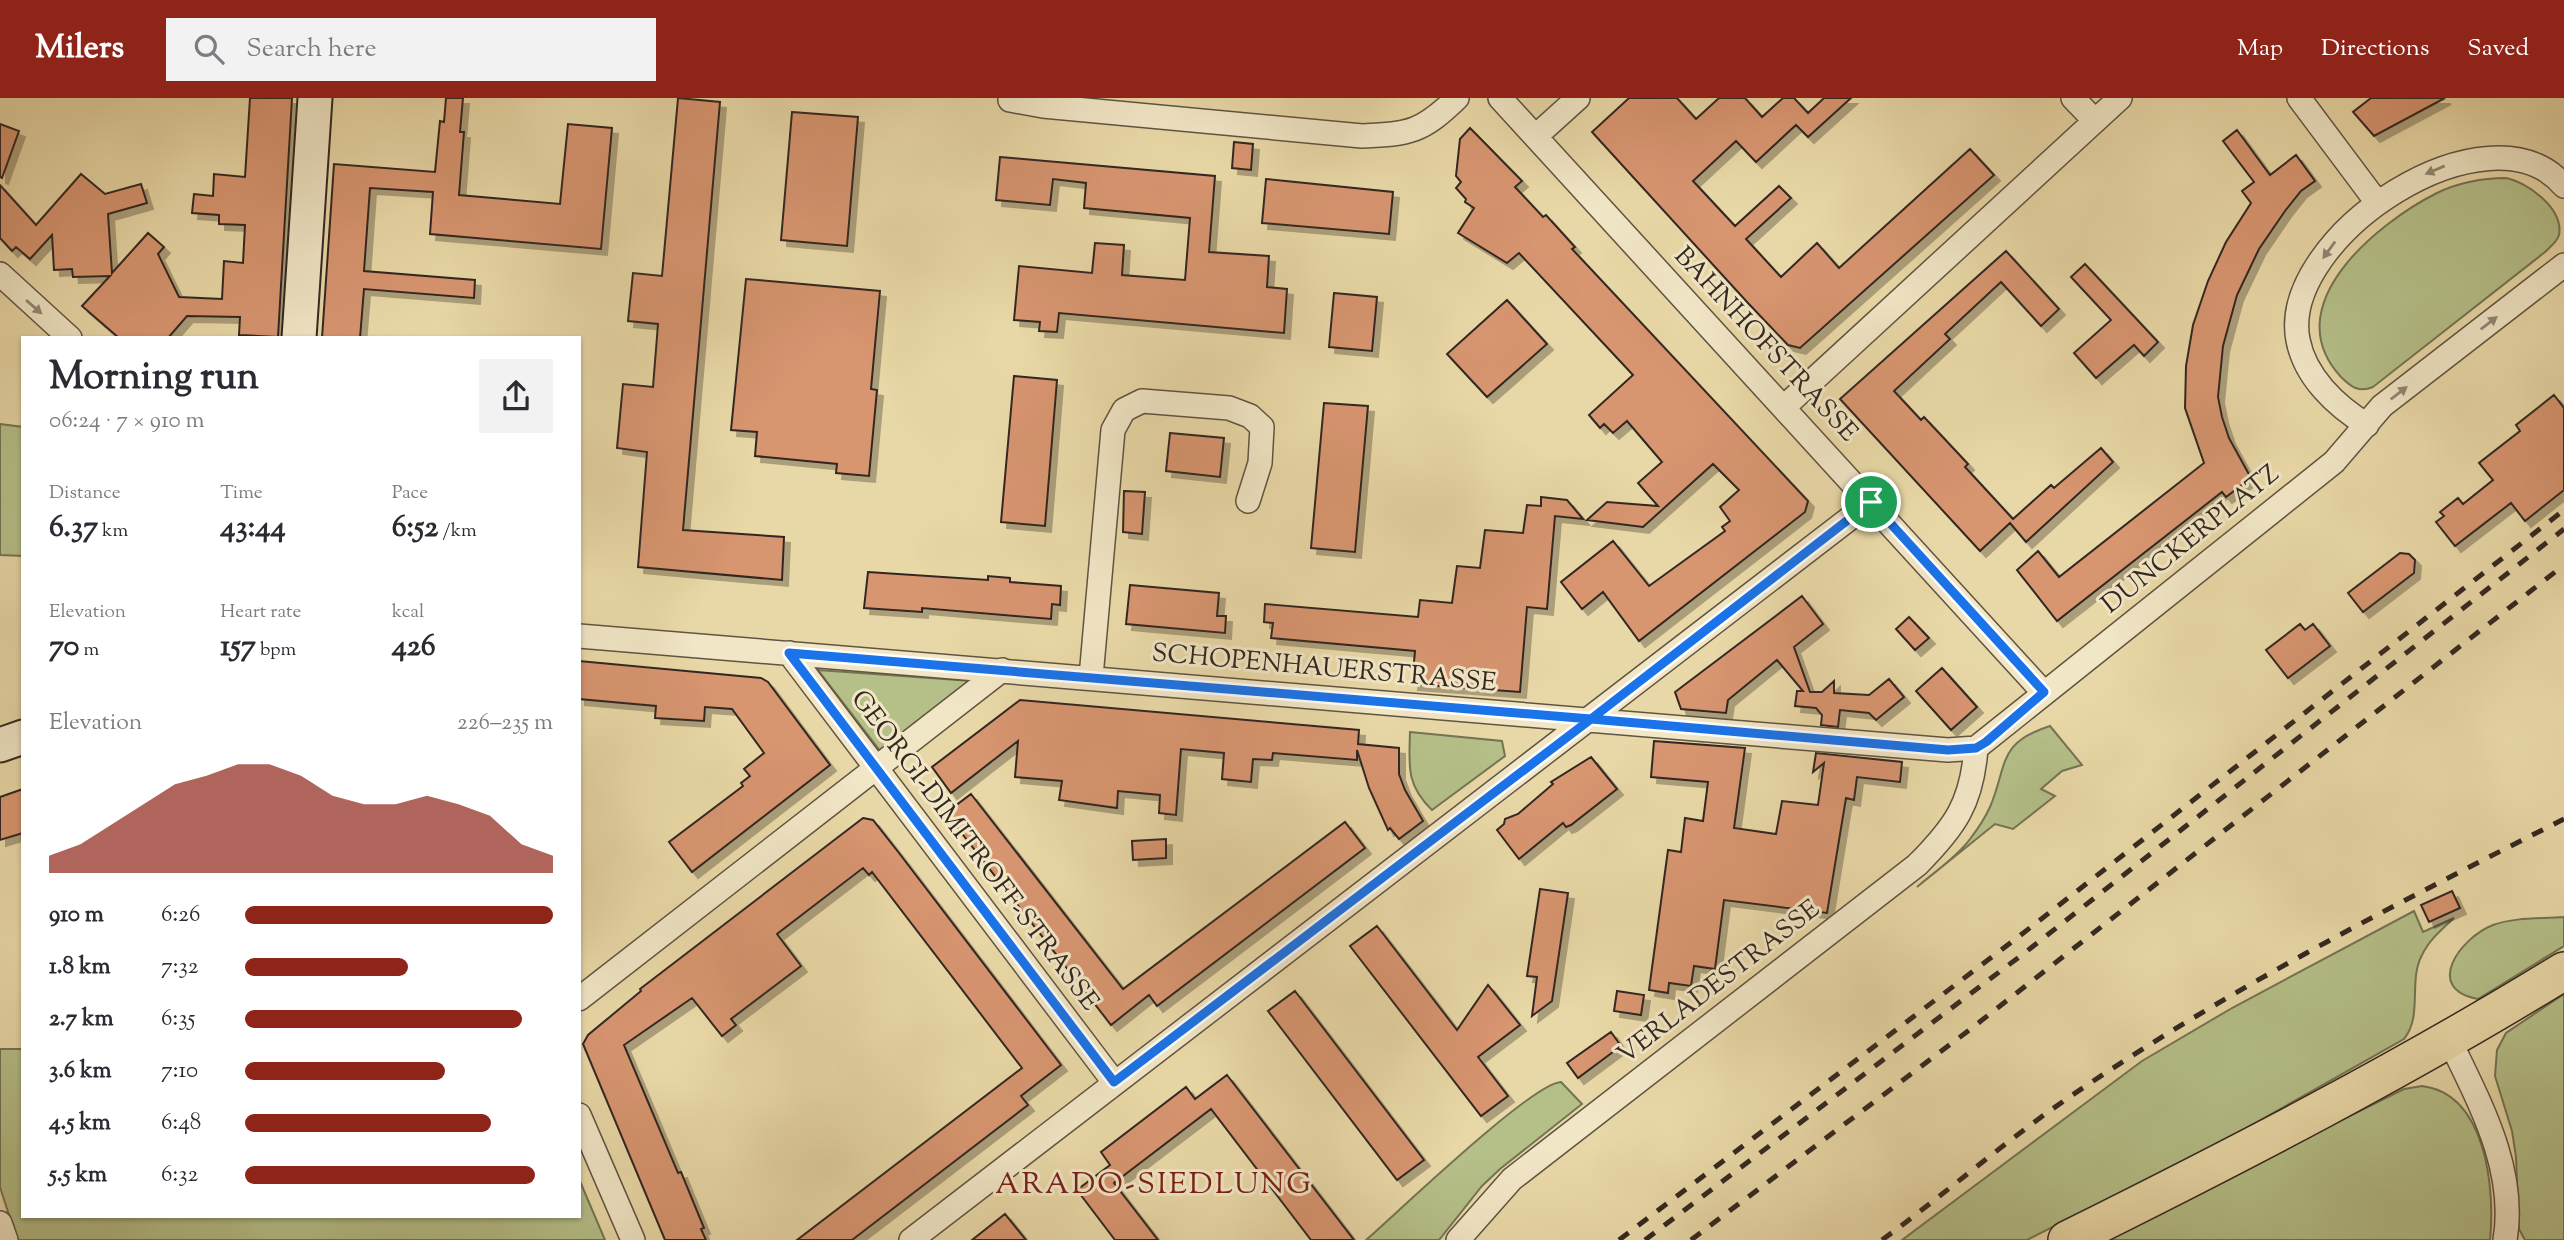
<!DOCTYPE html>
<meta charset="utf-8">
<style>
body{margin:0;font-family:"Sorts Mill Goudy",serif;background:#f2f2f3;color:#2b2b33;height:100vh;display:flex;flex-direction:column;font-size:26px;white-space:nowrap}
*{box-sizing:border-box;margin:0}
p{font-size:23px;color:#7c7c81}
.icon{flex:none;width:38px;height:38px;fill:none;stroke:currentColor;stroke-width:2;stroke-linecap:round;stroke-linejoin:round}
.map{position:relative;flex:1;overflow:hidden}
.side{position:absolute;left:21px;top:238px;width:560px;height:882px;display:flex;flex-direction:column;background:#fff;border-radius:0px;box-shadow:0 2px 5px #0004}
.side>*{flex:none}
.pin{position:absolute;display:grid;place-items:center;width:60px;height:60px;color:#fff;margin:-30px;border:4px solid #fff;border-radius:50%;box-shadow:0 2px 7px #0007}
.round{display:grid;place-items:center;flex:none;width:74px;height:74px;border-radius:0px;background:#f2f2f3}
.headline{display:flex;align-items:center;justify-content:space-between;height:119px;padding:0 28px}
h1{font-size:38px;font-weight:700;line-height:52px}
.figures{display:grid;grid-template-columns:repeat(3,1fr);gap:10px;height:119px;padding:7px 28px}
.figures div{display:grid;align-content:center}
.figures b{font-size:30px;font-weight:700}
.figures small{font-size:19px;font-weight:400}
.figures p{font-size:19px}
.chart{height:196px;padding:14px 28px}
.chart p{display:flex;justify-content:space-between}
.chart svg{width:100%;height:126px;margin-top:7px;fill:#8f2418;opacity:.7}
ul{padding:0 28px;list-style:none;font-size:23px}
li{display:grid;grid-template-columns:112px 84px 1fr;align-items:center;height:52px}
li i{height:18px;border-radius:9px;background:#8f2418}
header{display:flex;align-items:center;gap:42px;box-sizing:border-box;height:98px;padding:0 35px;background:#8f2418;color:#fff}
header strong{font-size:33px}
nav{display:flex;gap:38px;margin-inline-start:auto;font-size:24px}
.search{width:490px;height:63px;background:#f2f2f3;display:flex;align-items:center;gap:18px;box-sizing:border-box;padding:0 24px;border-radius:0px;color:#7c7c81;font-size:26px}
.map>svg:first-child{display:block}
.green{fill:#b5bf88;stroke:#747454;stroke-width:2}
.building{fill:#d7956f;stroke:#332821;stroke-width:2;filter:url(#shadow)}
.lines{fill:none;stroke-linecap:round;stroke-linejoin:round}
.street-casing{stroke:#605442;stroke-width:26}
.secondary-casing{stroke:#332821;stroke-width:37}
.primary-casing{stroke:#332821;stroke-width:40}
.street{stroke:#f1e6c6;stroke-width:23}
.secondary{stroke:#f1e6c6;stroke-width:33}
.primary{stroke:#e9d8a7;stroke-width:37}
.rail{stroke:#332821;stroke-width:5;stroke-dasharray:12 12;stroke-linecap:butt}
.oneway{fill:#928774}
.route-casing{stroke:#fff;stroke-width:14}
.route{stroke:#1a73e8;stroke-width:9}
.labels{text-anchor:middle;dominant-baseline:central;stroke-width:6;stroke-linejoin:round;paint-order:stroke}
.street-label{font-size:26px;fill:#332821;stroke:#f1e6c6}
.quarter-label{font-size:30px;letter-spacing:2px;fill:#7a1f14;stroke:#f1e6c6}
</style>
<header>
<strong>Milers</strong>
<div class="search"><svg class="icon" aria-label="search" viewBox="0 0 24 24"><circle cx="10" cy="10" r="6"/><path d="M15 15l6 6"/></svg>Search here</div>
<nav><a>Map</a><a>Directions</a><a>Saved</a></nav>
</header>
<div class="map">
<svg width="2564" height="1142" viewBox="0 0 2564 1142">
<defs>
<filter id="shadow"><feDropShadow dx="6" dy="6" stdDeviation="0" flood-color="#0004"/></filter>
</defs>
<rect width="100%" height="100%" fill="#e9d8a7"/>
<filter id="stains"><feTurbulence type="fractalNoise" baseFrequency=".00286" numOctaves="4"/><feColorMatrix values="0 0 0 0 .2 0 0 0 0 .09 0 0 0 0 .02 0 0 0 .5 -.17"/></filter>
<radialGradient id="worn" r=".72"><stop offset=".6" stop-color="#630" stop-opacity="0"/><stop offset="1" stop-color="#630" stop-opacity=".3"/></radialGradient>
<!-- green -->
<path class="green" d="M2505 80C2526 83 2564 110 2559 137 2557 144 2550 149 2545 154L2373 289C2359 295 2351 289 2341 279 2275 208 2377 125 2437 95 2457 85 2483 80 2505 80Z
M0 326 23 329V458L0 457Z
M818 572 972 583 881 654Z
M2050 628 2082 667 2062 673 2041 691 2055 698 2013 731 1995 726 1917 789C1934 774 1957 759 1970 741 1977 732 1985 720 1990 709 2008 666 1997 645 2050 628Z
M1410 634 1502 643 1505 658 1432 712C1406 687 1409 668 1410 634Z
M2414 813 2423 834 2454 820C2442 831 2429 842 2422 857 2408 883 2423 918 2404 941L2229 1040 2027 1142H1902L2142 963 2232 910Z
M2564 819V848L2478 901C2423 891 2460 840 2493 827 2515 819 2541 821 2564 819Z
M2564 896V1142H2525L2519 1131 2516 1059 2512 1033 2495 978 2497 952 2506 935Z
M0 951H23V1118H579V1081L605 1142H17L0 1089Z
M1561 984 1582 1006 1500 1071 1482 1088 1439 1142H1366C1396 1116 1532 985 1561 984Z
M2422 988C2487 996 2495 1092 2490 1142H2100L2404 991Z"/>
<!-- building -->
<path class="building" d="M250 0H292L278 239 239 237 240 219 187 218 168 240H119L82 208 110 178 73 179 72 171 54 172 52 137 30 161 16 149 12 153 0 140V87L36 127 81 76 105 96 141 86 147 105 108 116 112 175 148 135 164 149 158 156 179 199 222 201 224 163 243 165 245 127 219 126V117L192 115 194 96 213 98 214 76 245 79Z
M446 0H463L460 34H464L459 97 560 106 568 26 612 30 601 151 430 136 433 94 370 90 364 173 475 182 474 200 364 191 360 240H322L334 66 435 74 440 23 444 24Z
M678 0 720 4 683 432 784 439 782 482 638 469 647 354 617 350 623 286 653 289 658 226 628 223 633 175 662 178Z
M1629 0H1677L1696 21 1719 0H1745L1762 19 1783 0H1794L1808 15 1824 0H1851L1808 39 1796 27 1756 64 1736 43 1693 83 1735 128 1779 88 1791 100 1746 141 1781 179 1817 145 1839 170 1970 51 1994 77 1800 250 1788 247 1747 204 1592 34Z
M2371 0H2445L2374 38 2353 14Z
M792 14 858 19 847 148 781 142Z
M0 26 19 33 2 80 0 79Z
M1470 30 1522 83 1515 89 1543 119 1546 117 1575 149 1572 151 1808 403 1805 414 1639 543 1603 494 1582 511 1561 484 1613 443 1649 488 1725 433 1722 429 1730 423 1720 409 1739 392 1713 366 1643 429 1587 422 1607 404 1658 408 1638 385 1662 364 1627 323 1613 335 1604 326 1600 330 1589 317 1633 277 1519 155 1507 165 1458 135 1474 110 1465 104 1466 101 1456 90 1461 84 1456 78 1460 41Z
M2237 32 2270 77 2296 57 2315 83 2301 93 2285 113 2259 151 2237 197 2223 248 2218 299 2222 319 2229 340 2251 380 2226 399 2222 394 2057 523 2017 472 2038 453 2059 479 2204 365 2185 310 2186 268 2193 227 2208 183 2226 144 2251 105 2242 93 2254 84 2223 43Z
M1234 44 1253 46 1251 72 1232 70Z
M1000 59 1215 78 1209 154 1269 158 1267 189 1287 191 1284 235 1059 215 1057 234 1039 233 1040 224 1014 222 1019 168 1092 175 1095 145 1124 147 1122 177 1185 182 1190 120 1084 110 1086 85 1053 81 1050 107 996 102Z
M1266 81 1393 94 1389 136 1262 125Z
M2006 153 2059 211 2041 228 2001 184 1945 236 1950 241 1894 293 1921 322 1924 319 1968 366 1965 369 2013 421 2051 387 2054 390 2101 350 2113 364 2026 444 2010 425 1980 453 1840 301Z
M2085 166 2158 244 2144 258 2134 247 2096 280 2074 255 2111 222 2071 179Z
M746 181 880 193 871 291 877 292 869 378 836 375 837 366 755 358 757 334 731 332Z
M1334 195 1377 199 1372 253 1329 249Z
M1507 202 1547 246 1487 299 1447 256Z
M1014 278 1057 282 1045 428 1001 424Z
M2554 297 2564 310V392L2525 423 2511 405 2455 448 2436 424 2444 418 2440 414 2458 400 2463 406 2493 382 2479 365 2520 333 2516 327Z
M1324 305 1368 308 1355 454 1311 450Z
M1170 335 1224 340 1220 379 1166 373Z
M1124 393 1145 394 1142 436 1123 434Z
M1541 399 1567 402 1583 421 1555 418 1547 511 1527 509 1520 594 1412 586 1415 553 1271 540 1273 525 1264 524 1265 506 1418 519 1420 502 1452 505 1457 468 1480 470 1485 432 1523 435 1527 407 1541 408Z
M2400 455 2409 456 2415 462 2414 475 2363 514 2348 495Z
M868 474 988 482V478L1010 480V484L1061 488 1060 507 1052 506 1051 521 922 510V514L864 510Z
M1130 487 1219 495 1217 518H1226L1225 535 1126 526Z
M1802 498 1823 526 1794 549 1810 594H1822L1834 583V595L1869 597 1889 581 1904 599 1876 622 1869 615 1840 612 1838 629 1821 627 1822 617 1816 610 1795 608 1797 593H1803L1777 562 1728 602 1726 615 1681 611 1675 594Z
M1909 519 1929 540 1915 552 1896 531Z
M2300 526 2305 532 2313 526 2330 548 2288 580 2266 552Z
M579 563 761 580 768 584 830 667 692 774 669 744 743 688 741 685 750 678 744 671 764 655 732 611 705 609 704 623 655 620 656 608 579 601Z
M1942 570 1977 609 1951 632 1916 593Z
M1020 602 1359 632 1358 646 1399 650V676L1405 692 1423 723 1399 741 1390 730 1388 732 1369 690 1357 652V662L1273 655 1272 662 1253 661 1251 684 1222 681 1224 655 1181 651 1176 717 1159 715 1160 697 1118 693 1117 710 1059 702 1062 683 1015 679 1018 643 951 695 932 669Z
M1654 643 1745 650 1734 730 1776 736 1782 703 1818 707 1824 665 1813 674 1816 655 1902 664 1900 684 1857 679 1854 702 1846 700 1827 815 1724 802 1715 871 1694 868 1691 888 1669 885 1668 895 1649 892 1668 752 1681 754 1685 720 1703 723 1708 684 1651 679Z
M1591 659 1617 691 1571 727 1566 729 1563 725 1519 761 1497 732 1504 726 1505 721 1518 716 1553 686 1551 684Z
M23 691V735L0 742V699Z
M971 696 1123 891 1345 724 1365 750 1157 908 1149 897 1111 927 946 715Z
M863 720 873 722 899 755 1061 967 1021 998 1028 1007 852 1142H797L1022 970 872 774 869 777 863 770 777 836 801 868 731 921 736 927 722 938 692 900 624 947 678 1075 681 1074 704 1130 701 1131 706 1142H665L583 946 588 937 641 893 640 891Z
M1166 741V760L1133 762 1132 743Z
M1540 791 1568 795 1552 903 1532 918 1537 879 1527 878Z
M2452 793 2460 810 2429 824 2421 807Z
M1377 828 1457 932 1488 887 1520 927 1478 959 1508 998 1481 1018 1350 848Z
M1295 893 1424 1062 1397 1082 1268 913Z
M1617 893 1644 897 1641 917 1614 913Z
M1611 934 1621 948 1578 980 1567 965Z
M1227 977 1354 1142H1311L1211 1011 1114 1085 1158 1142H1115L1077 1092 1110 1067 1101 1054 1186 989 1195 1001Z
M1005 1116 1026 1142H972Z"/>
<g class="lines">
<!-- street casing -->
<g class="street-casing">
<path id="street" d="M1500 0 2044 595
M2073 0 2095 23
M2299 0 2376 103
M1010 2 1043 8 1362 38C1410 36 1422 34 1457 0
M1536 38 1578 0
M0 176 70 240
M1784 309 2120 0
M2367 327C2336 308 2305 279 2298 242 2278 139 2490 0 2564 88
M579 538 1948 652 1976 650 2334 364 2382 308 2564 167
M789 555 1114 984
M1091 579 1113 332 1124 312 1142 303 1229 310 1250 318 1262 329 1260 365 1248 403
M579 901 1002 572
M2450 943C2479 1004 2517 1071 2505 1142
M579 1017 633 1142
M0 1125 6 1142
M911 1142 1871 404
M1458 1142 1512 1081 1917 767C1955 729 1972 705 1976 650"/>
</g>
<!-- secondary casing -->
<g class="secondary-casing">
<path id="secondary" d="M299 240 315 0
M0 647 23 639"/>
</g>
<!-- primary casing -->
<g class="primary-casing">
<path id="primary" d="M2067 1142C2236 1058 2403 972 2564 873"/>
</g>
<!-- street -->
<use href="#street" class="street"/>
<!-- secondary -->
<use href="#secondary" class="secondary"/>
<!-- primary -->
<use href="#primary" class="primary"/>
<!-- rail -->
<path class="rail" d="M1619 1142 2017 840 2564 412
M1645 1142 2027 853 2564 431
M1691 1142 1968 933 2564 467
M1882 1142C1945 1096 2004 1044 2068 1000 2226 892 2394 807 2564 721"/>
</g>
<!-- one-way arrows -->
<defs><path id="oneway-solid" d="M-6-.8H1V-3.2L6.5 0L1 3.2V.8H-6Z" transform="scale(1.75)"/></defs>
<g class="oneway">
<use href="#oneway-solid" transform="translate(2435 72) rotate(157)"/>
<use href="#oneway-solid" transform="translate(2329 152) rotate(126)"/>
<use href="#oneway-solid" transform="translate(34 209) rotate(41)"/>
<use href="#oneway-solid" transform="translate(2489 225) rotate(-38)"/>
<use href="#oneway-solid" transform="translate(2399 295) rotate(-38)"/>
</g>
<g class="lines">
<!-- route casing -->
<g class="route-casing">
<path id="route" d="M1871 404 1591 621 789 555 1114 984 1591 621 1948 652 1976 650 1986 644 2044 594 1871 404"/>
</g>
<!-- route -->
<use href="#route" class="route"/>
</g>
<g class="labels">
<!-- street labels -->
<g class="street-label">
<text transform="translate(1765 247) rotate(47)">BAHNHOFSTRASSE</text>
<text transform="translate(2191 442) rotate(-39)">DUNCKERPLATZ</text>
<text transform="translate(1324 571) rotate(5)">SCHOPENHAUERSTRASSE</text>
<text transform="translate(974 753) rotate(53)">GEORGI-DIMITROFF-STRASSE</text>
<text transform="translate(1719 885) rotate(-38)">VERLADESTRASSE</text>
</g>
<!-- quarter labels -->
<g class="quarter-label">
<text x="1154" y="1087">ARADO-SIEDLUNG</text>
</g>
</g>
<rect width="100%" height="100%" filter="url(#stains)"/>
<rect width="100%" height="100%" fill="url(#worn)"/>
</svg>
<div class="pin" style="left:1871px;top:404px;background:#1e9e55"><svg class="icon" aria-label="arrive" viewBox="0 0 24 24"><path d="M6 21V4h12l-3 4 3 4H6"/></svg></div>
<section class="side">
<div class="headline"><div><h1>Morning run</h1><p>06:24 · 7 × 910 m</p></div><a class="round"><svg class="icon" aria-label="share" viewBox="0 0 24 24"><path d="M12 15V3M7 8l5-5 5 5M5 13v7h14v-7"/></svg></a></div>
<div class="figures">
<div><p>Distance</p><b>6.37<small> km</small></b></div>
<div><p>Time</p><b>43:44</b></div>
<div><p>Pace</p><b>6:52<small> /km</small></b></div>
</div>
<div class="figures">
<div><p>Elevation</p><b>70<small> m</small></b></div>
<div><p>Heart rate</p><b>157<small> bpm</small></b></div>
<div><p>kcal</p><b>426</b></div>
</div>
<div class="chart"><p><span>Elevation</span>226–235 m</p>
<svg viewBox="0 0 160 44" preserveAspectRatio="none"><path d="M0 44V38L10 34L20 27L30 20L40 13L50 10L60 6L70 6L80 10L90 17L100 20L110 20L120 17L130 20L140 24L150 34L160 38V44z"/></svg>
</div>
<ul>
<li><b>910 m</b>6:26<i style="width:100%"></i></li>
<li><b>1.8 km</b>7:32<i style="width:53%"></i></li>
<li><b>2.7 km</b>6:35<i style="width:90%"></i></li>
<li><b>3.6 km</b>7:10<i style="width:65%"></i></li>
<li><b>4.5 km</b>6:48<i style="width:80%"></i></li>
<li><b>5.5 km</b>6:32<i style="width:94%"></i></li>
</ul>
</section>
</div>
